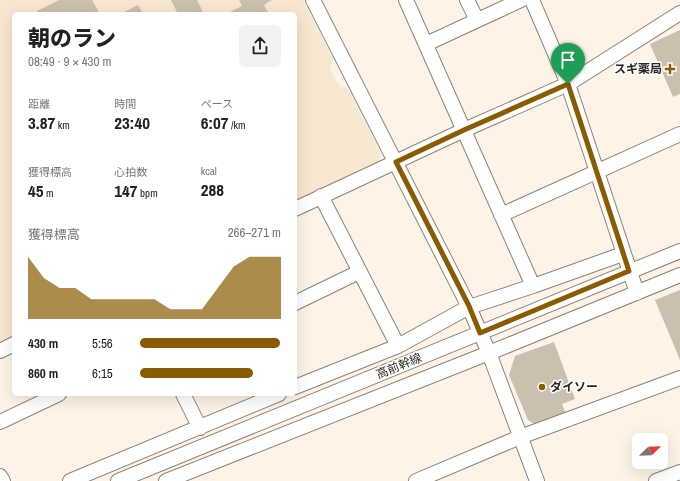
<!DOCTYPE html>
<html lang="ja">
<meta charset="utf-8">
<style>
body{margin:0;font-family:"Archivo Narrow","Noto Sans JP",sans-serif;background:#f2f2f2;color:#222;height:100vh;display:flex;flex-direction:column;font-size:15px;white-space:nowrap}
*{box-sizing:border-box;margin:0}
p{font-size:13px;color:#767676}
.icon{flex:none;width:22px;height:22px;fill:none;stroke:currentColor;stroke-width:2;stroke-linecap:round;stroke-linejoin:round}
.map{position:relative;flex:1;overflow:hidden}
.sheet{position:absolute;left:12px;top:12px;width:285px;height:384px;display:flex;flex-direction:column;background:#fff;border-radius:6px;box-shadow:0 4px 16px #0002}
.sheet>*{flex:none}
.needle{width:26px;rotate:67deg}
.fabs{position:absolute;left:632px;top:433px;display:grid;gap:8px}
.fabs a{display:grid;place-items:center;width:36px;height:36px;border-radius:6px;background:#fff;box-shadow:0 4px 16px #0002;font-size:20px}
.pin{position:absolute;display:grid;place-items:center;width:34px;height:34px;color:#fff;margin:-41px -17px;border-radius:50% 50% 50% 0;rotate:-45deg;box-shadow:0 0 4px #0007}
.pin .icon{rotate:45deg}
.round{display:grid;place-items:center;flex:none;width:42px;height:42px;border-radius:6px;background:#f2f2f2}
.head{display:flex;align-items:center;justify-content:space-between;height:68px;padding:0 16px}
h1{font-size:22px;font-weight:800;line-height:30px}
.metrics{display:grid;grid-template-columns:repeat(3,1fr);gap:6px;height:68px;padding:4px 16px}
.metrics div{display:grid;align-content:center}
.metrics b{font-size:17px;font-weight:800}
.metrics small{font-size:11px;font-weight:400}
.metrics p{font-size:11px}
.chart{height:112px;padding:8px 16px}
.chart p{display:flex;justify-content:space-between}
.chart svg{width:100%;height:72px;margin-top:4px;fill:#8a5b00;opacity:.7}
ul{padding:0 16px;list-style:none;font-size:13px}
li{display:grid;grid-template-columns:64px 48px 1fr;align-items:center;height:30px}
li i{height:10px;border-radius:5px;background:#8a5b00}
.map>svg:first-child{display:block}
.built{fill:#f7e6d0}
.building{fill:#cbbfaf}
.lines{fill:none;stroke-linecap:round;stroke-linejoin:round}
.minor-casing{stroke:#8e8274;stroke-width:16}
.minor{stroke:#fff;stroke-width:14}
.route-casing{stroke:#fff;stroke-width:8}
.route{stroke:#8a5b00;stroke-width:5}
.poi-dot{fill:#8a5b00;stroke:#fff;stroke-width:1.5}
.labels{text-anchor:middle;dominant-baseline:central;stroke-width:3;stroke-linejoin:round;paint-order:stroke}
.poi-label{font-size:12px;font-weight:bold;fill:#2a2620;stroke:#fff;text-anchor:end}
.street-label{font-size:12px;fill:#2a2620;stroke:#fff}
</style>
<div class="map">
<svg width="680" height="481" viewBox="0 0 680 481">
<rect width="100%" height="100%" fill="#fdf3e6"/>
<!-- built -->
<path class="built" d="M0 0H303L333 59 330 69 340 87 347 88 381 154 378 164 295 204V14H14V338L0 345Z"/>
<!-- building -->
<path class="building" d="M59 0H92L100 14H39L37 11Z
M171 0H197L204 14H178Z
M239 0H272L264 5 269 14H226L242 6Z
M138 5 143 14H120Z
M680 30V94L673 97 650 44Z
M680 290V360L655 300Z
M554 342 575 399 562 404 566 414 536 425 528 420 509 375 515 356Z"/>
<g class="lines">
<!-- minor casing -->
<g class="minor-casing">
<path id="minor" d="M313 0 469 307 489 353 537 481
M406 0 533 286
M467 0 477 20
M532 0 568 84 637 293
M426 44 521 0
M321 196 398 346
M295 209 464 130 568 84 680 13
M501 215 680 134
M295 303 359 272
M0 351 14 344
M295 387 398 346 469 307 533 286 623 254
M183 394 200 428
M0 422 59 394
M0 476 3 481
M70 481 279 394
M118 481 680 251
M166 481 489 353 680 275
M416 481 520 437 680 378
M656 481 680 472"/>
</g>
<!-- minor -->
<use href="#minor" class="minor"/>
</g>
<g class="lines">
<!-- route casing -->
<g class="route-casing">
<path id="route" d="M568 84 629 271 480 333 469 306 396 162 464 130Z"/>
</g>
<!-- route -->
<use href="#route" class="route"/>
</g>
<!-- markers -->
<g class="poi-dot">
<path d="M668 63h4v4h4v4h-4v4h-4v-4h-4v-4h4z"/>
<circle cx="542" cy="387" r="4"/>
</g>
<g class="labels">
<!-- poi labels -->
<g class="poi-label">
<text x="662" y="69">スギ薬局</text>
<text x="550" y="387" text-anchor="start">ダイソー</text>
</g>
<!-- street labels -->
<g class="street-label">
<text transform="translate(399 366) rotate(-22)">高前幹線</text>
</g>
</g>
</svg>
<div class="fabs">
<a><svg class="needle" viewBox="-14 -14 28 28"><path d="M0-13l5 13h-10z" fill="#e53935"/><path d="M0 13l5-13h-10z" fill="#767676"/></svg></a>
</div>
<div class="pin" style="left:568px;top:84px;background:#1e9e55"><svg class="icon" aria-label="arrive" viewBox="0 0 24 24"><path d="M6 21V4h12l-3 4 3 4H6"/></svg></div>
<section class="sheet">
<div class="head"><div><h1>朝のラン</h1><p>08:49 · 9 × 430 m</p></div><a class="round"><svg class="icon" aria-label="share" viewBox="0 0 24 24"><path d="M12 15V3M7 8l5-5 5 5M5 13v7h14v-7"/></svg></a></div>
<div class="metrics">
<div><p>距離</p><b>3.87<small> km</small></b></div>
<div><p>時間</p><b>23:40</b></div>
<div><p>ペース</p><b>6:07<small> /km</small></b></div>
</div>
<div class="metrics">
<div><p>獲得標高</p><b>45<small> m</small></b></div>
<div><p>心拍数</p><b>147<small> bpm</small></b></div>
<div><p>kcal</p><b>288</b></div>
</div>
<div class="chart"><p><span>獲得標高</span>266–271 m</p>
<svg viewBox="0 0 160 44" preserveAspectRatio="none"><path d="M0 44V6L10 19L20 25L30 25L40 32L50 32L60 32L70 32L80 32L90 38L100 38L110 38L120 25L130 12L140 6L150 6L160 6V44z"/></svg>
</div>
<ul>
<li><b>430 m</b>5:56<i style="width:99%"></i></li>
<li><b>860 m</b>6:15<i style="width:80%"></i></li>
</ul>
</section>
</div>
